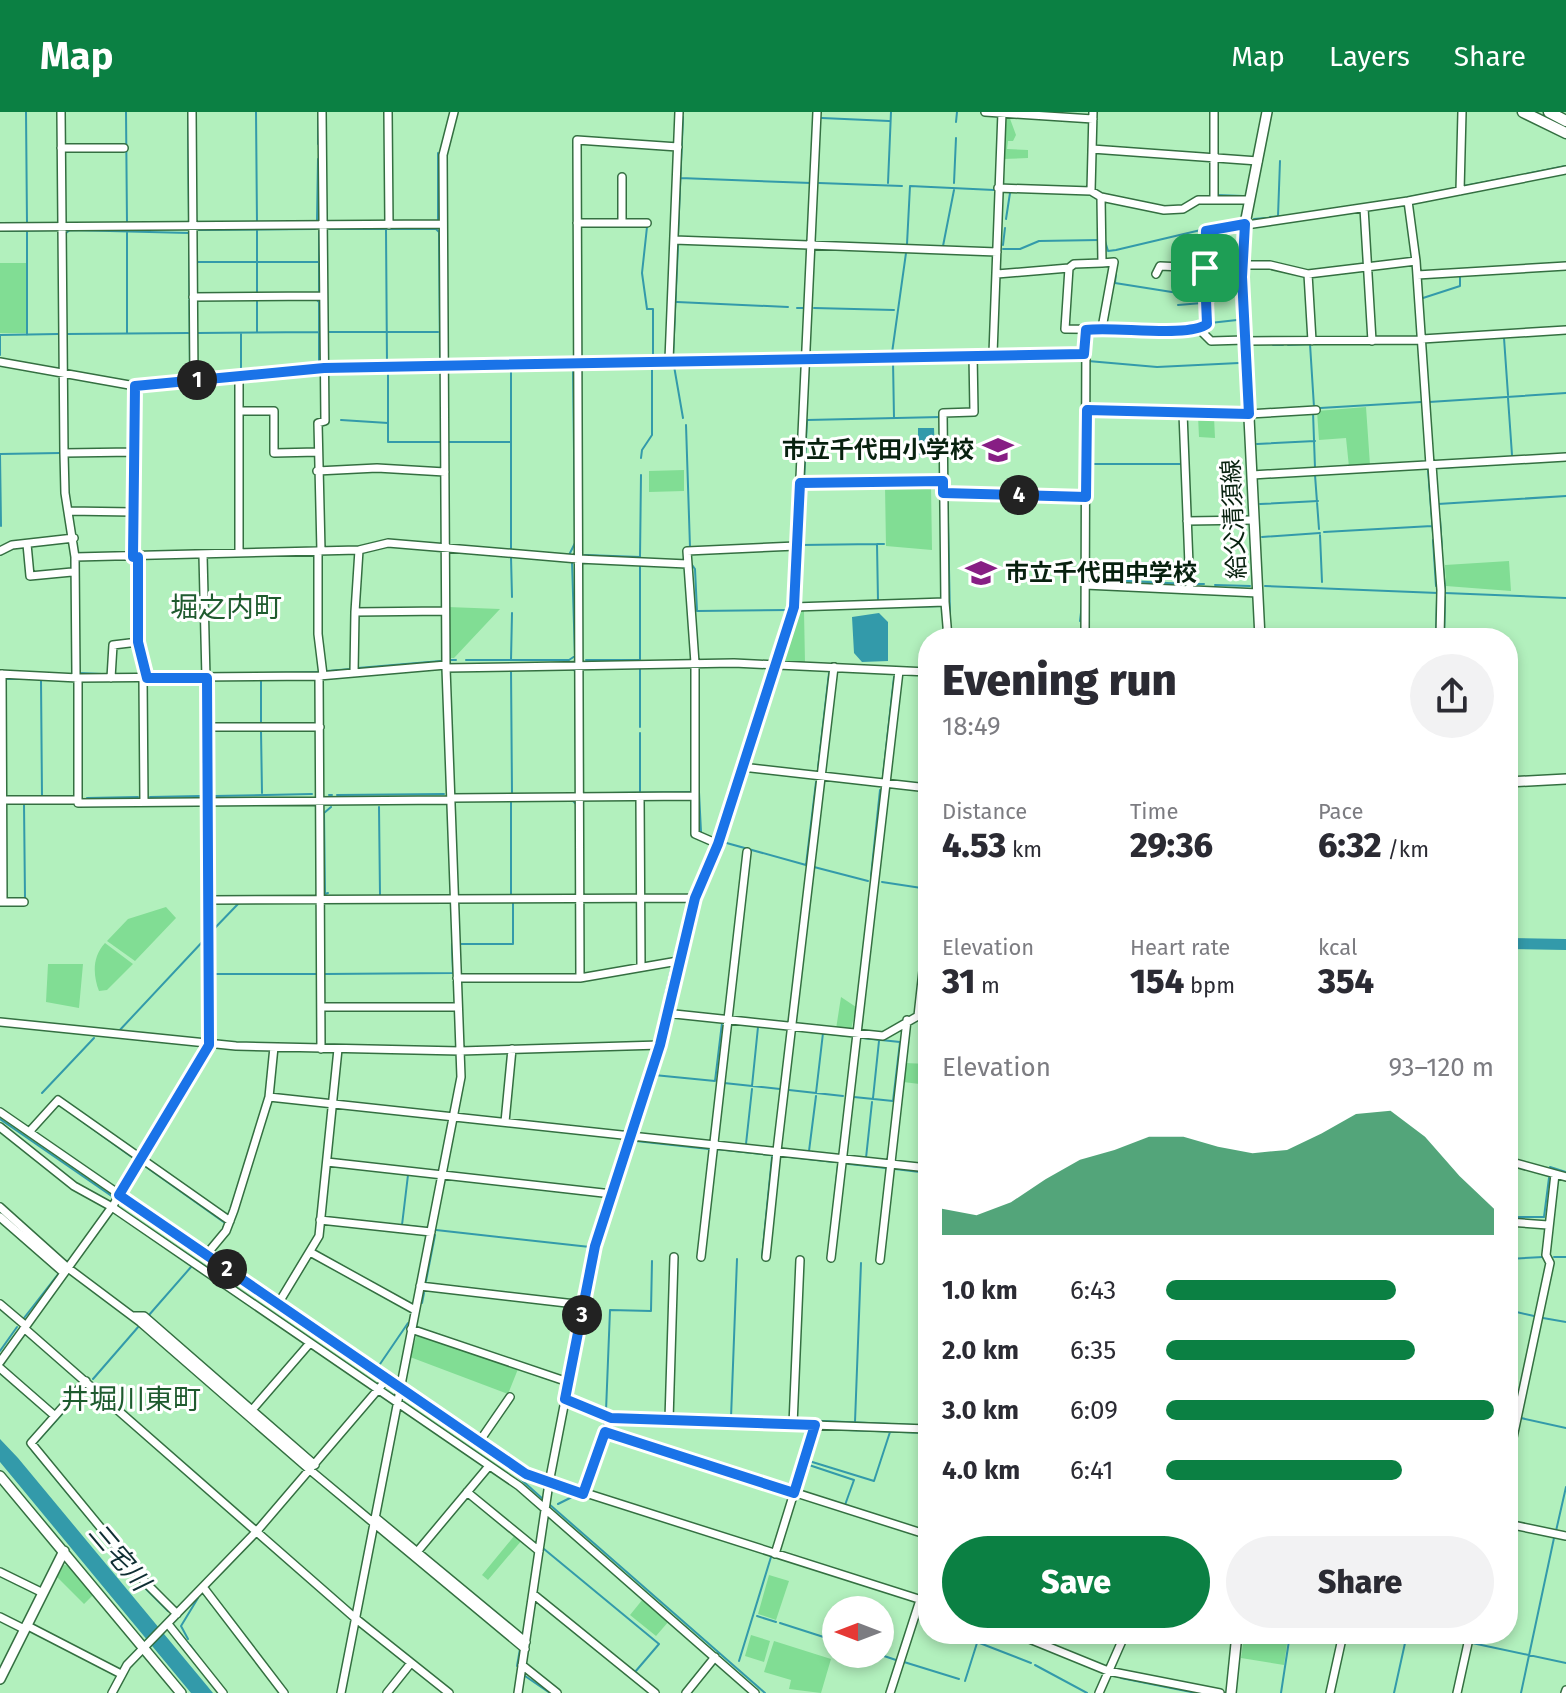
<!DOCTYPE html>
<meta charset="utf-8">
<style>
body{margin:0;font-family:"Fira Sans","Noto Sans JP",sans-serif;background:#f2f2f3;color:#2b2b33;height:100vh;display:flex;flex-direction:column;font-size:30px;white-space:nowrap}
*{box-sizing:border-box;margin:0}
p{font-size:26px;color:#7c7c81}
.icon{flex:none;width:44px;height:44px;fill:none;stroke:currentColor;stroke-width:2;stroke-linecap:round;stroke-linejoin:round}
.map{position:relative;flex:1;overflow:hidden}
.drawer{position:absolute;left:918px;top:516px;width:600px;height:1016px;display:flex;flex-direction:column;background:#fff;border-radius:32px;box-shadow:0 4px 12px #0003}
.drawer>*{flex:none}
.needle{width:52px;rotate:270deg}
.fabs{position:absolute;left:822px;top:1484px;display:grid;gap:16px}
.fabs a{display:grid;place-items:center;width:72px;height:72px;border-radius:50%;background:#fff;box-shadow:0 4px 12px #0003;font-size:40px}
.pin{position:absolute;display:grid;place-items:center;width:68px;height:68px;color:#fff;margin:-34px;border-radius:16px;box-shadow:0 4px 12px #0006}
.km{position:absolute;width:40px;height:40px;margin:-20px;border-radius:50%;background:#222;color:#fff;font-size:22px;line-height:40px;text-align:center}
.round{display:grid;place-items:center;flex:none;width:84px;height:84px;border-radius:42px;background:#f2f2f3}
.head{display:flex;align-items:center;justify-content:space-between;height:136px;padding:0 24px}
h1{font-size:44px;font-weight:800;line-height:60px}
.figures{display:grid;grid-template-columns:repeat(3,1fr);gap:12px;height:136px;padding:8px 24px}
.figures div{display:grid;align-content:center}
.figures b{font-size:34px;font-weight:800}
.figures small{font-size:22px;font-weight:400}
.figures p{font-size:22px}
.chart{height:224px;padding:16px 24px}
.chart p{display:flex;justify-content:space-between}
.chart svg{width:100%;height:144px;margin-top:8px;fill:#0b8043;opacity:.7}
.primary-button{display:flex;gap:16px;margin-top:auto;padding:16px 24px}
.primary-button a{flex:1;height:92px;border-radius:48px;background:#0b8043;color:#fff;font-size:32px;font-weight:800;line-height:92px;text-align:center}
.primary-button a+a{background:#f2f2f3;color:#2b2b33}
ul{padding:0 24px;list-style:none;font-size:26px}
li{display:grid;grid-template-columns:128px 96px 1fr;align-items:center;height:60px}
li i{height:20px;border-radius:10px;background:#0b8043}
header{display:flex;align-items:center;gap:48px;box-sizing:border-box;height:112px;padding:0 40px;background:#0b8043;color:#fff}
header strong{font-size:38px}
nav{display:flex;gap:44px;margin-inline-start:auto;font-size:28px}
.map>svg:first-child{display:block}
.green{fill:#81dd94}
.water{fill:#339aaa}
.lines{fill:none;stroke-linecap:round;stroke-linejoin:round}
.stream{stroke:#339aaa;stroke-width:2}
.street-casing{stroke:#346f41;stroke-width:10}
.secondary-casing{stroke:#346f41;stroke-width:12}
.primary-casing{stroke:#346f41;stroke-width:13}
.street{stroke:#fff;stroke-width:7}
.secondary{stroke:#fff;stroke-width:9}
.primary{stroke:#fff;stroke-width:10}
.route-casing{stroke:#fff;stroke-width:16}
.route{stroke:#1a73e8;stroke-width:10}
.labels{text-anchor:middle;dominant-baseline:central;stroke-width:6;stroke-linejoin:round;paint-order:stroke}
.poi-label{font-size:24px;font-weight:bold;fill:#08210f;stroke:#fff;text-anchor:end}
.street-label{font-size:24px;fill:#08210f;stroke:#fff}
.water-label{font-size:26px;font-style:italic;fill:#0f2e33;stroke:#fff}
.quarter-label{font-size:28px;fill:#1f5b2f;stroke:#fff}
</style>
<header>
<strong>Map</strong>
<nav><a>Map</a><a>Layers</a><a>Share</a></nav>
</header>
<div class="map">
<svg width="1566" height="1581" viewBox="0 0 1566 1581">
<rect width="100%" height="100%" fill="#b2f0bd"/>
<!-- green -->
<path class="green" d="M1009 4 1016 23 1013 29H1008L1007 37 1028 38V46L1002 47 1005 6Z
M0 151H26V221H0Z
M1366 295 1370 353 1349 355 1346 326 1319 328 1317 299Z
M1198 304 1214 305 1215 326 1199 325Z
M684 358V379L649 380V359Z
M931 373 932 438 886 434 885 374Z
M1509 449 1511 479 1446 474 1445 453Z
M448 495 500 497 454 546H449Z
M795 499H804L805 551H782Z
M166 795 176 806 135 849 107 829 128 807Z
M105 831 133 852 107 878 99 879C93 863 92 845 105 831Z
M48 852H83L79 896 46 890Z
M841 885 856 895 851 918 836 917Z
M905 951 928 952V973L903 970Z
M417 1222 518 1257 508 1282 410 1245Z
M515 1423 522 1428 488 1468 482 1463Z
M64 1453 71 1454 94 1482 84 1492 57 1465Z
M769 1463 789 1469 776 1508 758 1502Z
M643 1487 669 1509 656 1524 630 1503Z
M751 1523 770 1529 764 1550 745 1544Z
M1244 1523 1287 1532 1284 1553 1241 1546Z
M774 1529 831 1547 821 1581 789 1577 791 1568 764 1560Z"/>
<!-- water -->
<path class="water" d="M918 316H934L935 343H918Z
M879 501 888 510V549L862 550 854 541 852 505Z
M1508 826 1566 827V838L1508 837Z
M0 1327 18 1346 213 1581H191L0 1350Z"/>
<g class="lines">
<!-- stream -->
<path class="stream" d="M26 0 27 111
M126 0 127 111
M188 0 189 109
M256 0 257 111
M318 0V32
M683 1V0
M822 6 889 9
M956 10 957 0
M1526 62 1566 54
M680 66 811 71
M819 71 902 74
M888 71 891 0
M954 71 956 26
M1464 74 1522 63
M1435 80 1457 76
M1217 83 1243 84
M1405 86 1430 81
M1278 104 1280 49
M1270 105 1284 104
M1006 107 1010 81
M1254 107 1266 106
M438 108V41
M317 109 318 47
M1223 113 1238 110
M583 115 630 114
M647 115 642 161 647 197H653V246
M330 117H436L439 120 440 247
M127 118V220
M199 118 315 117
M386 118 387 251
M2 119 54 118
M27 119V223
M257 119V181
M319 120V179
M678 123 683 5
M1105 129 1108 139 1116 138 1205 117
M907 132 910 74 994 78
M1003 133 1005 116
M66 134V121L70 118 189 121 190 261 173 266
M943 134 954 78
M1003 137H1020L1039 129 1099 128
M197 150H319
M1116 161 1115 171 1178 181
M1423 186 1460 174V163
M316 187 319 190V249
M257 189V219
M677 190 788 195
M1178 193 1202 191
M797 196H804
M814 196 894 198
M1210 211 1237 208
M326 220H438
M198 221 319 220
M67 222 188 221
M241 222V259
M1504 226 1508 283
M1310 232 1314 295
M1315 232H1342
M1273 233H1283
M1288 233 1311 232
M892 241 906 141
M0 243V223L58 222
M673 245 678 133
M893 249 894 306
M1088 249 1157 255 1239 251
M674 254 683 306
M511 256V439
M573 256 575 422
M388 259V330H441
M1508 286 1512 343
M1429 290 1566 281
M1320 296 1421 290
M1313 300 1315 356
M341 308 388 311
M686 313 690 435
M448 330H511
M1257 332 1315 329
M641 346 642 338 652 323V253
M1089 356V352H1181
M1439 356 1501 352
M1428 358 1433 421
M1089 362V425
M1315 363 1319 417
M1263 366 1292 364
M804 368 807 308 941 305
M1260 392 1318 389
M1439 400 1438 392 1566 384
M1440 407 1442 437
M948 410 950 504
M1 414 0 342 60 341
M801 419 804 374
M1324 420 1432 414
M1320 423 1322 470
M1262 425 1320 421
M1433 428 1436 474
M801 433 877 432
M1089 433V439
M569 443 575 431
M585 443 640 445 641 363
M1442 444 1445 476
M511 445 512 485
M1089 445V464
M690 450 695 457 697 499 789 498
M1089 467 1187 472
M1193 472H1204
M1215 473 1250 474
M1265 474 1438 481
M1445 481 1566 486
M878 489 877 432H884
M861 496 942 494
M1080 509 1082 492
M1080 526V517
M1436 526 1437 487
M1444 526 1445 485
M450 548H456
M466 548H569L575 544 572 450
M511 548 512 501
M586 548H640V454
M358 556 441 549
M572 556 575 559 576 649
M511 557 512 682
M640 557V615
M327 559 351 557
M80 561 102 562
M210 561H258
M263 561 318 560
M7 567H30
M41 568 42 685
M261 569V612
M261 619 262 681
M640 621V680
M818 656 829 561
M883 664 894 565
M699 680 701 720
M587 681H607
M611 681 691 680
M458 682H513
M329 683H332
M337 683 444 682
M214 684 312 682
M150 685 201 684
M87 686 138 685
M573 689 576 692V754
M24 692 25 786
M379 695 380 783
M204 697V785
M723 730 806 753 816 670
M709 743 712 734
M814 755 868 769
M871 764 880 678
M882 770 928 777
M328 781 325 782 324 701 331 695
M693 782 708 745
M461 783H511V688
M408 784 449 783
M8 786H19
M925 812 928 785
M212 819 238 792
M460 832H513V791
M674 845 690 789
M213 862H318
M325 862 453 861 452 832
M665 883 672 853
M917 883V877
M806 919 848 924
M118 920 205 827
M204 929 205 862
M652 945 655 937
M646 962 648 957
M654 963 715 969 722 911
M724 971 780 977
M643 972 646 964
M752 974 758 915
M789 978 843 984
M42 981 94 926
M816 981 823 921
M854 985 893 989 900 930 862 926
M873 986 879 929
M76 1005 136 1048
M0 1007 396 1280
M628 1019 641 980
M636 1029 709 1037
M746 1032 752 977
M717 1037 771 1043
M809 1039 816 984
M782 1044 834 1050
M866 1046 872 990
M142 1052 225 1111 223 1116
M849 1052 886 1056
M1550 1055 1566 1060
M895 1057 928 1061
M408 1063 402 1113 426 1116
M609 1077 626 1028
M0 1100 26 1123
M1508 1105H1544L1549 1066
M832 1109 838 1053
M436 1118 590 1135 607 1085
M762 1145 772 1045
M1554 1145H1566
M1508 1147 1543 1145
M426 1169 435 1123
M422 1191 424 1181
M1508 1198 1534 1204
M149 1203 191 1155
M24 1206 59 1161
M1543 1206 1566 1210
M0 1239 17 1215
M378 1255 408 1211
M93 1267 139 1214
M12 1271 50 1304
M401 1283 515 1362 544 1388
M606 1299 610 1198 651 1199 652 1149
M609 1301 662 1303
M676 1303 786 1308
M731 1306 737 1147
M1521 1306 1566 1316
M800 1308 914 1313
M855 1310 861 1151
M919 1313H928
M770 1316 808 1317 809 1321
M821 1317 928 1321
M36 1331 86 1275
M32 1338 144 1474
M809 1349 874 1369 890 1320
M809 1353 854 1368 845 1393
M799 1376 806 1355
M549 1392 765 1581
M558 1392 574 1384
M1556 1419 1566 1375
M544 1437 659 1532 635 1560
M146 1477 168 1499
M203 1481 212 1493
M757 1504 776 1510
M780 1511 836 1529
M980 1522 977 1530 1031 1551
M1431 1522 1465 1530
M188 1527 181 1514 198 1486
M240 1529 245 1535
M1472 1531 1566 1551
M190 1533 206 1555
M878 1542 896 1548
M739 1549 771 1445
M904 1550 959 1567
M1035 1553 1087 1581
M517 1554 520 1537
M525 1564 550 1581
M1121 1566 1196 1581
M965 1569 977 1531
M1281 1581 1290 1522
M1394 1581 1407 1522
M1521 1581 1554 1426"/>
<!-- street casing -->
<g class="street-casing">
<path id="street" d="M61 0 64 341 65 381 75 445 76 563
M192 0 194 268
M388 0 389 113
M985 0 1093 7
M61 36H124
M1092 37 1258 49
M622 65V111
M998 76 1091 79 1101 85 1164 98 1183 97 1198 88H1250
M1091 79 1093 0
M1460 79 1462 0
M1101 85 1102 151 1114 150 1102 216
M1214 88V0
M1408 89 1416 149 1430 353
M1364 96 1372 229
M577 111H647
M0 115 443 112
M674 128 997 140
M1242 153H1270L1308 162 1416 149
M1069 156 1065 217 1200 218 1211 229 1245 228
M997 162 1069 156 1074 152 1102 151
M1156 162 1160 154 1205 156
M1308 162 1312 229
M1417 163 1566 154
M193 185 323 184
M1200 218 1207 212 1206 188 1213 180 1212 164 1205 156 1206 119 1408 89 1566 58
M1422 227 1566 218
M1246 229 1422 228
M993 242 1002 0
M669 248 679 0
M0 250 135 274 324 256 1084 242
M1087 298 1249 302 1316 298
M239 299H274V341L318 340
M1183 301 1190 478
M64 341 134 340
M1432 353 1441 478 1440 526
M317 359 377 356 445 360
M1252 363 1566 345
M800 371 943 369
M943 381 1086 385
M68 399 133 400
M1187 409 1254 408
M27 432 30 464 72 460
M359 438 355 500 445 499
M0 439 12 433 74 426
M321 439 318 311 325 309 322 0
M318 440V522L323 563
M239 441V264
M203 443 206 566
M75 445 359 438 388 431 578 447 687 452
M133 445 135 274
M138 445V530
M1085 473 1258 481
M945 490 943 301 974 300 973 242
M794 495 945 490 948 526
M1085 526 1086 218
M446 556 734 551 928 560
M354 561 355 500
M0 562 78 566 319 564 446 553
M2 562 3 790
M319 564 321 937
M78 566V691L451 688
M111 566 113 533 138 530 147 566
M143 566 144 690
M207 566 209 933
M208 615H320
M742 655 928 676
M640 685 641 855
M451 686 695 684
M0 688H78
M718 732 695 722V551L687 439 796 434
M208 788 695 786
M0 790H24
M457 866H580L678 849
M580 866 577 28 678 35
M321 895H458
M665 901 883 924 918 904 928 908
M918 904 928 814
M0 910 236 934 460 939 660 933
M269 985 928 1056
M0 1000 387 1267
M505 1010 512 937
M0 1015 74 1074 112 1095 519 1374 755 1581
M29 1020 58 988 230 1109
M777 1039 834 555
M1508 1049 1566 1065
M327 1050 612 1082
M0 1095 68 1156 140 1210 310 1358 525 1537
M0 1105 64 1161
M320 1108 431 1120
M1508 1110 1548 1113
M310 1140 415 1198
M206 1143 226 1119 234 1098 269 985 274 935
M701 1145 747 740
M766 1145 777 1039
M831 1146 899 559
M880 1148 907 908
M420 1174 584 1193
M0 1192 26 1214
M278 1192 319 1124 338 937
M134 1204H144L315 1353
M24 1216 355 1506 449 1581
M411 1217 568 1270
M0 1250 114 1092 207 932
M0 1256 55 1304
M86 1269 31 1331 147 1472 177 1502
M565 1287 611 1306 928 1317
M252 1298 310 1231
M669 1308 674 1145
M793 1313 800 1148
M605 1320 928 1423
M479 1330 510 1285
M1508 1349 1550 1151 1546 1143 1555 1062
M467 1380 539 1439
M583 1382 611 1306
M375 1405 526 1530
M1508 1412 1566 1424
M417 1440 489 1354
M775 1442 815 1313
M0 1460 43 1481
M203 1475 284 1581
M533 1482 655 1581
M0 1505 24 1517
M168 1512 223 1581
M26 1513 121 1562
M1017 1522 1108 1559 1220 1581
M522 1553 557 1581
M112 1581 127 1553 257 1419 387 1267 526 1362 928 1490
M341 1581 461 965 446 556 443 43 454 0
M387 1581 411 1551
M518 1581 549 1371 595 1134 660 933 695 786 718 732 794 495 817 0
M686 1581 715 1545
M890 1581 920 1488
M1099 1581 1125 1522
M1330 1581 1343 1522
M1457 1581 1470 1522
M1565 1581 1566 1578"/>
</g>
<!-- secondary casing -->
<g class="secondary-casing">
<path id="secondary" d="M1260 526 1242 165 1245 112 1267 0
M1508 670 1566 667
M0 1364 181 1581
M0 1567 64 1439
M1231 1581 1237 1522"/>
</g>
<!-- primary casing -->
<g class="primary-casing">
<path id="primary" d="M1523 0 1566 21
M1549 0 1566 9"/>
</g>
<!-- street -->
<use href="#street" class="street"/>
<!-- secondary -->
<use href="#secondary" class="secondary"/>
<!-- primary -->
<use href="#primary" class="primary"/>
</g>
<g class="lines">
<!-- route casing -->
<g class="route-casing">
<path id="route" d="M1245 112 1242 165 1249 302 1087 298 1086 385 943 381V369L800 371 794 495 718 732 695 786 660 933 595 1134 565 1287 611 1306 815 1313 794 1381 605 1320 583 1382 526 1362 119 1083 209 933 207 566H147L138 530V445H133L135 274 324 256 1084 242 1086 218C1114 214 1188 226 1207 212L1206 188 1213 180 1212 164 1205 156 1206 119Z"/>
</g>
<!-- route -->
<use href="#route" class="route"/>
</g>
<!-- icons -->
<defs>
<g id="school-bare" transform="scale(2.4)"><path d="M0-5L7-2L0 1L-7-2ZM-4 1L0 2.5L4 1V4Q0 6-4 4Z" fill="#871e84" stroke="#fff" stroke-width="2.5" paint-order="stroke"/></g>
</defs>
<g fill-rule="evenodd">
<use href="#school-bare" x="998" y="338"/>
<use href="#school-bare" x="981" y="461"/>
</g>
<g class="labels">
<!-- poi labels -->
<g class="poi-label">
<text x="974" y="338">市立千代田小学校</text>
<text x="1005" y="461" text-anchor="start">市立千代田中学校</text>
</g>
<!-- street labels -->
<g class="street-label">
<text transform="translate(1234 407) rotate(-93)">給父清須線</text>
</g>
<!-- water labels -->
<g class="water-label">
<text transform="translate(119 1445) rotate(50)">三宅川</text>
</g>
<!-- quarter labels -->
<g class="quarter-label">
<text x="226" y="495">堀之内町</text>
<text x="131" y="1287">井堀川東町</text>
</g>
</g>
</svg>
<div class="fabs">
<a><svg class="needle" viewBox="-14 -14 28 28"><path d="M0-13l5 13h-10z" fill="#e53935"/><path d="M0 13l5-13h-10z" fill="#7c7c81"/></svg></a>
</div>
<div class="pin" style="left:1205px;top:156px;background:#1e9e55"><svg class="icon" aria-label="arrive" viewBox="0 0 24 24"><path d="M6 21V4h12l-3 4 3 4H6"/></svg></div>
<b class="km" style="left:197px;top:268px">1</b>
<b class="km" style="left:227px;top:1157px">2</b>
<b class="km" style="left:582px;top:1203px">3</b>
<b class="km" style="left:1019px;top:383px">4</b>
<section class="drawer">
<div class="head"><div><h1>Evening run</h1><p>18:49</p></div><a class="round"><svg class="icon" aria-label="share" viewBox="0 0 24 24"><path d="M12 15V3M7 8l5-5 5 5M5 13v7h14v-7"/></svg></a></div>
<div class="figures">
<div><p>Distance</p><b>4.53<small> km</small></b></div>
<div><p>Time</p><b>29:36</b></div>
<div><p>Pace</p><b>6:32<small> /km</small></b></div>
</div>
<div class="figures">
<div><p>Elevation</p><b>31<small> m</small></b></div>
<div><p>Heart rate</p><b>154<small> bpm</small></b></div>
<div><p>kcal</p><b>354</b></div>
</div>
<div class="chart"><p><span>Elevation</span>93–120 m</p>
<svg viewBox="0 0 160 44" preserveAspectRatio="none"><path d="M0 44V36L10 38L20 34L30 27L40 21L50 18L60 14L70 14L80 17L90 19L100 18L110 13L120 7L130 6L140 14L150 26L160 36V44z"/></svg>
</div>
<ul>
<li><b>1.0 km</b>6:43<i style="width:70%"></i></li>
<li><b>2.0 km</b>6:35<i style="width:76%"></i></li>
<li><b>3.0 km</b>6:09<i style="width:100%"></i></li>
<li><b>4.0 km</b>6:41<i style="width:72%"></i></li>
</ul>
<div class="primary-button"><a>Save</a><a>Share</a></div>
</section>
</div>
